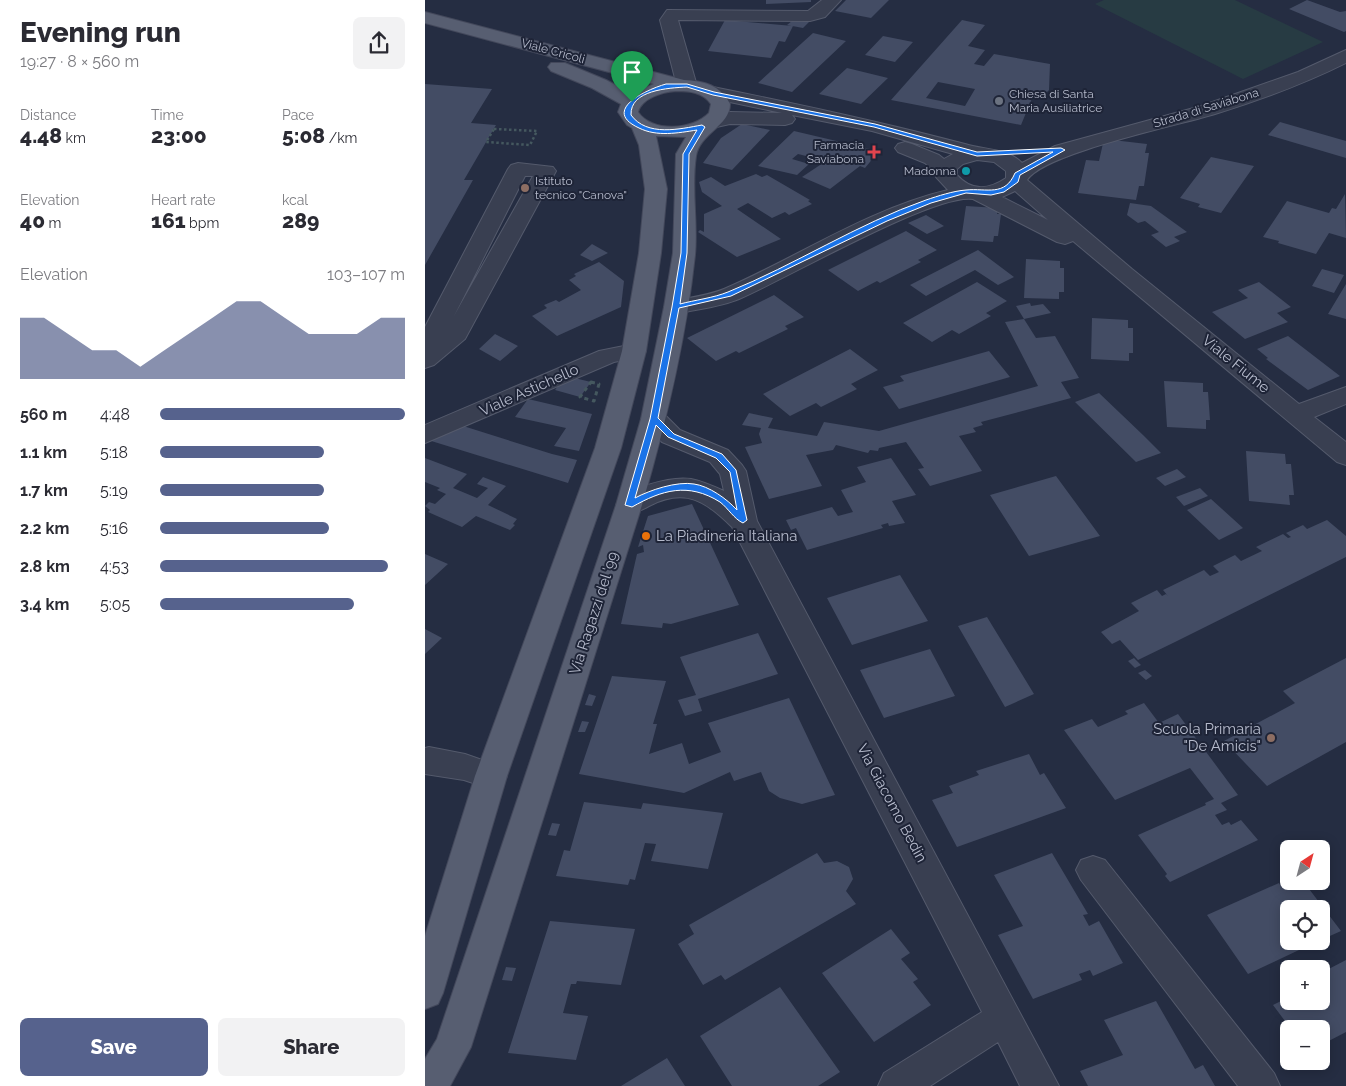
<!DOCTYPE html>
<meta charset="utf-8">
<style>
body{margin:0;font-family:Raleway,sans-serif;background:#f2f2f3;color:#2b2b33;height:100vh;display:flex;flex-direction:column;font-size:19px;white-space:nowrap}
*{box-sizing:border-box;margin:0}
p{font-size:16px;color:#7c7c81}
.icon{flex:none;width:28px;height:28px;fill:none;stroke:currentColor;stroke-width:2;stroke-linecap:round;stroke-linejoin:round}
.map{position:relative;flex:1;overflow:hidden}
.details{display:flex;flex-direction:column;background:#fff;width:425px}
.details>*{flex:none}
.needle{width:32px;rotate:36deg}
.fabs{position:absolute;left:855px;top:840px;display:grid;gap:10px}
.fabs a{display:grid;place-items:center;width:50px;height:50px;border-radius:8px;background:#fff;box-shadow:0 2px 12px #0003;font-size:25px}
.pin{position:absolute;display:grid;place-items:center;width:42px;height:42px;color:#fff;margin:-51px -21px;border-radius:50% 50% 50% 0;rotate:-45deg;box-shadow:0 0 5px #0007}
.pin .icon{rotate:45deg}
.round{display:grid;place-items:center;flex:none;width:52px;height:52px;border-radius:8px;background:#f2f2f3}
.head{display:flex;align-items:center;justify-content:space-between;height:85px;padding:0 20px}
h1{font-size:28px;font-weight:800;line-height:38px}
.stats{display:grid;grid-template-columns:repeat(3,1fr);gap:8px;height:85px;padding:5px 20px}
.stats div{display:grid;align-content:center}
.stats b{font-size:21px;font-weight:800}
.stats small{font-size:14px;font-weight:400}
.stats p{font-size:14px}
.chart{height:140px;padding:10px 20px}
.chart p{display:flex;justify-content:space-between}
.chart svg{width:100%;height:90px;margin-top:5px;fill:#56628d;opacity:.7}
.action{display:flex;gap:10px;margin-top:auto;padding:10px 20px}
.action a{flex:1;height:58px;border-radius:8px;background:#56628d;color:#fff;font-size:20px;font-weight:800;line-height:58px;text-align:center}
.action a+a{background:#f2f2f3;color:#2b2b33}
ul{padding:0 20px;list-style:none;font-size:16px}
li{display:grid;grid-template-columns:80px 60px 1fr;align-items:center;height:38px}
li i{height:12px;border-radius:6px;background:#56628d}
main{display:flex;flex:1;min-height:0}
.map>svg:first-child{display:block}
.green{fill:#273b43}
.building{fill:#434c64;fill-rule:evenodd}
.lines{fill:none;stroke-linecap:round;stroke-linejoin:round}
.minor-casing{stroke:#545a6c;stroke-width:2}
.major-casing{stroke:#43485b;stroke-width:2}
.path-far1{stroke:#45585f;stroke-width:2.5;stroke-dasharray:2.5 2.5;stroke-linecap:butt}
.path{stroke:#45585f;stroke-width:3;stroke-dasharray:4 4;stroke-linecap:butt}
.minor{fill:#393f51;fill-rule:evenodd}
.major{fill:#575e71;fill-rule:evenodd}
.route{fill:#1a73e8;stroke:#fff;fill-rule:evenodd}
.worship-dot{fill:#6b7280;stroke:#1e2437;stroke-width:2}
.health-dot{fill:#e0444e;stroke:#1e2437;stroke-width:2}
.culture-dot{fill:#0f9aa8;stroke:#1e2437;stroke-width:2}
.education-dot{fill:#8d6e63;stroke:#1e2437;stroke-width:2}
.food-dot{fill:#e8710a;stroke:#1e2437;stroke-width:2}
.labels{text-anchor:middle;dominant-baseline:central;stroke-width:4;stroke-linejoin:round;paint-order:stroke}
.far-street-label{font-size:12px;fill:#b6bbcc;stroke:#1e2437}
.far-poi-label{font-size:12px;fill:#b6bbcc;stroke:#1e2437;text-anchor:start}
.street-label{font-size:15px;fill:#b6bbcc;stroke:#1e2437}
.poi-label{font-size:15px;fill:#b6bbcc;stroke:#1e2437;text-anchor:start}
</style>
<main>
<section class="details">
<div class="head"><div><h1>Evening run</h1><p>19:27 · 8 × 560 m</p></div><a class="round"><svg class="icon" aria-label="share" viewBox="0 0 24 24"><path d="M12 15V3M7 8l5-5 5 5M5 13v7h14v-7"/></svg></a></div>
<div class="stats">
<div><p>Distance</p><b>4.48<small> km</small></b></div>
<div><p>Time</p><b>23:00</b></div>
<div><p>Pace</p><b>5:08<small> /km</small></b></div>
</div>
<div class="stats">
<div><p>Elevation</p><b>40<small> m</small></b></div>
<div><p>Heart rate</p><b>161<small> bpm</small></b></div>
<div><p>kcal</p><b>289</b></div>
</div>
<div class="chart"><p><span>Elevation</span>103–107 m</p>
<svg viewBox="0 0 160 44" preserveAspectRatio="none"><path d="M0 44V14L10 14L20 22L30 30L40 30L50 38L60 30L70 22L80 14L90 6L100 6L110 14L120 22L130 22L140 22L150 14L160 14V44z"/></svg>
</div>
<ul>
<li><b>560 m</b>4:48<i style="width:100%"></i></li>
<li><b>1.1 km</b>5:18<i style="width:67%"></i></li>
<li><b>1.7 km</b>5:19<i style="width:67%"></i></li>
<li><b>2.2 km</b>5:16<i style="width:69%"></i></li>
<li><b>2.8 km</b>4:53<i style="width:93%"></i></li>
<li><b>3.4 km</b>5:05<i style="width:79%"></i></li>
</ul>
<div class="action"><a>Save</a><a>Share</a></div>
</section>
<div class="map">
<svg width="921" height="1086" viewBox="0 0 921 1086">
<rect width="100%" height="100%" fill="#252d42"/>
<!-- green -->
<path class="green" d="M679 0H810L898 42 818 79 670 4Z"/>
<!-- building -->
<path class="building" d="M341 0H386V2L341 4Z
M421 0H464L446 18 410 11Z
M882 0 915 12 921 11V31L919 32 864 9Z
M372 17 386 20 378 28 362 25Z
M300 20 368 26 360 42 354 41 346 58 283 51Z
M537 20 560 25 543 46 560 50 549 64 559 66 569 54 625 64 624 90 616 98 608 96 596 125 466 100ZM513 82 550 89 540 106 501 98Z
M388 33 421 41 367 92 333 83Z
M458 36 488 42 470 62 440 55Z
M422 68 463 78 436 104 394 94Z
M0 84 67 89 46 123 71 125 39 180H48L0 265Z
M855 122 921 141V158L843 135Z
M317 124 345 130 307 170 278 163 296 138Z
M369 131 454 151 440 168 435 166 405 189 377 177 401 161 373 154 367 159 384 164 372 175 333 166Z
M679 139 722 144 720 153H724L719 186H714L711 200 653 193 661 160 674 161Z
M786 157 829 166 796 213 773 207 775 204 755 198Z
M331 174 337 177 342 175 385 200 383 201 387 204 364 215 360 212 347 218 323 203 312 209 356 239 312 257 273 232 275 230 279 232V214L297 206 277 192 274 182 286 177 300 186Z
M920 194 921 238 904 233 891 254 853 243 854 241 838 237 862 201 904 213 907 208 911 209Z
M705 203 726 206 762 232 749 237 755 241 741 247 726 235 734 232 720 221 713 223 702 215Z
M541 206 573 208 572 214H576L573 236H569L568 242 536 240Z
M501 215 519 226 502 234 483 223Z
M481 231 512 250 493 260 496 262 455 283 452 281 433 291 403 270Z
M167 244 183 253 167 261 155 255Z
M553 250 589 277 573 285 550 270 501 296 485 285Z
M601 259 635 261V268H639V292H634V299L599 298Z
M174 262 199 281 196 307 132 336 107 316 122 308 119 305 131 300 134 302 156 290 144 280 151 276 149 274Z
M897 269 919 275 909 293 887 286Z
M552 282 582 301 561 313 566 316 534 334 527 330 507 342 478 323Z
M834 282 866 307 852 313 863 322 820 339 787 312 823 298 813 290Z
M921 284V319L903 314Z
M349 295 379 317 360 326 363 329 314 353 311 351 291 361 262 338Z
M605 303 606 306 618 304 626 313 599 319 591 306Z
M667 318 703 320V328H708V353H704V361L666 359Z
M599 319 611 338 630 336 654 378 636 382 646 398 556 422 558 425 548 428 551 432 534 436 557 471 505 486 493 469 499 468 481 442 454 448 453 451 445 450 443 453 411 445 408 450 381 455 397 486 344 499 320 447 337 443 334 434 336 428 317 425 324 413 348 418 343 428 392 436 399 422 454 431 613 386 580 322Z
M70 334 93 346 75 361 54 349Z
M863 336 915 376 883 390 841 359 843 358 832 349Z
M425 349 453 370 426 384 432 389 396 407 391 403 365 416 338 394Z
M564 351 585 377 474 409 458 387 479 381 475 376Z
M141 376 166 382 155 397 130 390Z
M739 381 778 383V392H783L785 420H781V429L742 427Z
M674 393 718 435 736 453 711 462 650 402Z
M103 399 167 414 154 451 129 446 141 428 90 417Z
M35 425 127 454 152 460 143 483 3 440Z
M821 451 860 454 861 464H866L869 495H864L865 505 824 501Z
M0 458 42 474 28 488 52 498 63 488 52 484 58 477 81 486 63 505 92 519 88 524 90 525 85 530 51 516 37 527 3 512 5 510 0 506 4 502 10 504 21 494 12 490 15 488 0 482Z
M466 458 491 495 467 501 480 523 464 526 463 523 456 525 458 528 382 550 371 528 366 530 361 520 407 507 413 516 428 512 416 490 441 482 432 467Z
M752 469 761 477 740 486 731 478Z
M631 476 675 536 604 556 565 495Z
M775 488 783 496 759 506 751 497Z
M786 499 818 528 794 540 762 510Z
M267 504 314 605 246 624 238 623 237 628 196 624 212 554 219 552 218 545 213 547 223 516Z
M902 520 921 536V557L750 642 713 660 695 640 687 644 676 632 714 611 706 603 732 590 737 596 741 594 743 596 738 590 779 570 785 576 794 572 788 566 810 555 816 561 837 551 831 547 858 534 863 538 866 537 861 533 878 525 882 529Z
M0 554 23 564 0 585Z
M475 575 503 621 427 645 402 598Z
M562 617 609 694 580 707 533 626Z
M0 629 17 638 0 654Z
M333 633 353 674 273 699 277 711 260 716 253 700 271 695 255 657Z
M505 649 530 696 459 718 435 670Z
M709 658 716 665 710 668 703 661Z
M921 658V742L842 786 799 741 870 703 858 691Z
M720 670 727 676 721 680 713 673Z
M187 676 241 681 228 724H232L224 754 257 743 264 764 296 752 283 723 364 698 410 795 377 804 355 798 344 791 336 772 309 781 305 772 259 793 154 774Z
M164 694 171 696 167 706 160 705Z
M719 703 734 723 753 714 813 795 796 803 802 810 790 815 797 825 804 822 806 825 816 820 833 840 745 882 740 876 742 874 713 835 781 805 780 803 789 799 765 768 690 800 639 730 667 719 673 727 703 714 700 711Z
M157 721 164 722 160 732H153Z
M604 754 615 775 619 773 641 808 532 847 507 800 528 793 524 786 554 775 551 771Z
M159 802 216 809 218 803 298 813 283 869 226 861 231 844 220 843 210 880 205 879 203 885 131 876 139 850 145 851Z
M127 823 135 824 131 836 123 835Z
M392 853 399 863 412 861 424 867 428 879 421 891 431 904 300 980 296 975 278 985 253 944 269 934 264 925Z
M627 853 663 914 658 915 664 926 674 921 698 963 668 976 665 970 654 974 657 980 608 999 573 935 598 926 569 875Z
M866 881H878L916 931 896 940V909H864V941H893L823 974 782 915 854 883 855 885Z
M125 921 210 929 196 985 152 981 151 984H146L138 1013 163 1016 151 1060 83 1053Z
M466 929 485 953 476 959 493 979 488 982 506 1005 449 1042 397 973Z
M921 960V1032L896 1045V1029H866L848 1005 864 997V1001H896V973Z
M81 967 91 968 87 981 77 980Z
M355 987 415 1072 393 1086H307L275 1036Z
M731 1001 770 1069 778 1065 790 1086H663L655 1071 698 1055 679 1020Z
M242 1058 260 1086H196Z"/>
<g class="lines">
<!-- minor casing -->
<g class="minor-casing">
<path id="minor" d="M397 0H416L400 17 385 21 253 20 272 86 269 90H255L252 86 235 20 242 10 383 11Z
M921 50V63C879 84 835 100 790 114 755 125 619 153 602 180L707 269 874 404 921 387V404L889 417 921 442V465L912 462 648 241 640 244 632 242 548 199C509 193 359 280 314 299 295 307 271 309 251 314L243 312 239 307 243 302C261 298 282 296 299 289 373 257 443 209 523 190L511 177V173L500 163 473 152 470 148 473 144 480 142 487 144 514 155 519 159 528 154 447 131 367 115 370 119 367 123 360 125 305 124 287 128 280 126 277 122 280 118 305 112 357 113 281 97 278 93 281 89 288 87C373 104 457 122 540 144 559 150 583 148 597 163L630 146 776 106 873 72ZM552 160 569 162 581 171V178C565 189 547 192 532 175V169L538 164ZM590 191 623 220 577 197Z
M93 163 128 167 131 171 40 339 9 365 0 368V327L83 169 86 165ZM100 176H108L29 316Z
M209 344 218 346 221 351 218 356 189 362 0 443V425L174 351Z
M229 411 238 413 255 430 303 450 317 465 321 471 332 521 634 1086H595L573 1042 505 1086H453L459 1073 557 1012 307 527C280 501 261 487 224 506 213 512 206 515 195 512L191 505C201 488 246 476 266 479 277 481 288 486 299 491L295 474 285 462 237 442 216 419 220 413Z
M4 747 40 754 77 767 82 776 77 785 66 789 39 780 0 774V748Z
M668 856 680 860 849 1073 855 1086H813L656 880 651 870 656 860Z"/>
</g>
<!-- major casing -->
<g class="major-casing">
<path id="major" d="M0 12 259 80C278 81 296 85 305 104 305 126 275 133 271 156 266 188 273 222 270 255 261 340 241 423 217 505L46 1047 25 1086H0V1059L12 1039 191 505 216 419 239 307 248 253 251 154 261 137 231 136 242 189 236 253 221 351 196 448 82 776 18 993 13 1004 0 1009V936L50 776 170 448 197 351 214 253 220 189 214 145 207 128 202 125 193 112 196 104 167 88 126 71 123 67 126 63H140L181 80 206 93 229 84 0 23ZM251 91C264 91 278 92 286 104L284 113C268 130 227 133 213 112 217 98 237 92 251 91Z"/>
</g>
<!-- path-far1 -->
<path class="path-far1" d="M69 129 112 131 105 145 61 142Z"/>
<!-- path -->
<path class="path" d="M166 382 174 384 169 401 155 397Z"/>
<!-- minor -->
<use href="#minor" class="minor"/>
<!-- major -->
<use href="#major" class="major"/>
</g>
<!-- route -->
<path class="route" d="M241 84H262L289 92 450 124 552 152 636 148 640 150 595 175 593 182 579 192 566 195 541 193 506 203 462 221 306 296 254 308 233 418 249 434 297 454 311 470 322 520 318 523C309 519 303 508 295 502 263 482 237 490 207 507L200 505 225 419 247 307 256 253 258 154 272 130C253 133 232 137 214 128 175 110 223 89 241 84ZM262 87 288 95 449 127 552 156 628 152 590 173C580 197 562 188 541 190 528 191 513 196 501 200 432 224 370 265 303 292 288 298 270 300 255 304L262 253 264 154 280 127 277 125C255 129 222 137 206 115 205 90 243 88 262 87ZM231 425 243 437 291 458 305 472 312 510C302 499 284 486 269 484 252 481 225 490 210 498Z"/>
<!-- markers -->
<circle class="worship-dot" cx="574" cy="101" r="5"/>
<path class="health-dot" d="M446.5 144.5h5v5h5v5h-5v5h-5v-5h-5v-5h5z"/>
<circle class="culture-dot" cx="541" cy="171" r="5"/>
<g class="education-dot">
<circle cx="100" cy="188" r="5"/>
<circle cx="846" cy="738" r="5"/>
</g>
<circle class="food-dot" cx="221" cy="536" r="5"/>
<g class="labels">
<!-- far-street labels -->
<g class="far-street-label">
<text transform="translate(128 51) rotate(15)">Viale Cricoli</text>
<text transform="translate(781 108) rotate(-17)">Strada di Saviabona</text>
</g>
<!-- far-poi labels -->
<g class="far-poi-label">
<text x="584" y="94">Chiesa di Santa<tspan x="584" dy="14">Maria Ausiliatrice</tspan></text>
<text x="439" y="145" text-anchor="end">Farmacia<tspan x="439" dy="14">Saviabona</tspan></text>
<text x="531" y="171" text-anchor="end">Madonna</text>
<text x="110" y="181">Istituto<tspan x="110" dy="14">tecnico "Canova"</tspan></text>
</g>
<!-- street labels -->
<g class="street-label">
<text transform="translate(811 364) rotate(39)">Viale Fiume</text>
<text transform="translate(104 390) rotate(-24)">Viale Astichello</text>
<text transform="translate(169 613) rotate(-72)">Via Ragazzi del '99</text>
<text transform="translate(467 803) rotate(62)">Via Giacomo Bedin</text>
</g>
<!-- poi labels -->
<g class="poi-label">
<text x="231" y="536">La Piadineria Italiana</text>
<text x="836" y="729" text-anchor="end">Scuola Primaria<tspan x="836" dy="17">"De Amicis"</tspan></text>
</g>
</g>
</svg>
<div class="fabs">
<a><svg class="needle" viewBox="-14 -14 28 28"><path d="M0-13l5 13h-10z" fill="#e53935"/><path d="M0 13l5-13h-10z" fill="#7c7c81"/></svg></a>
<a><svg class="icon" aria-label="locate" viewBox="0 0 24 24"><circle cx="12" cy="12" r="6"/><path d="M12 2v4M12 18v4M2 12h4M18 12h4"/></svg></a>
<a>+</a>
<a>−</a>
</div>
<div class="pin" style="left:207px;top:102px;background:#1e9e55"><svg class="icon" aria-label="arrive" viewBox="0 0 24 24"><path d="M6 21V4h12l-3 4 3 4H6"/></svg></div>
</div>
</main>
